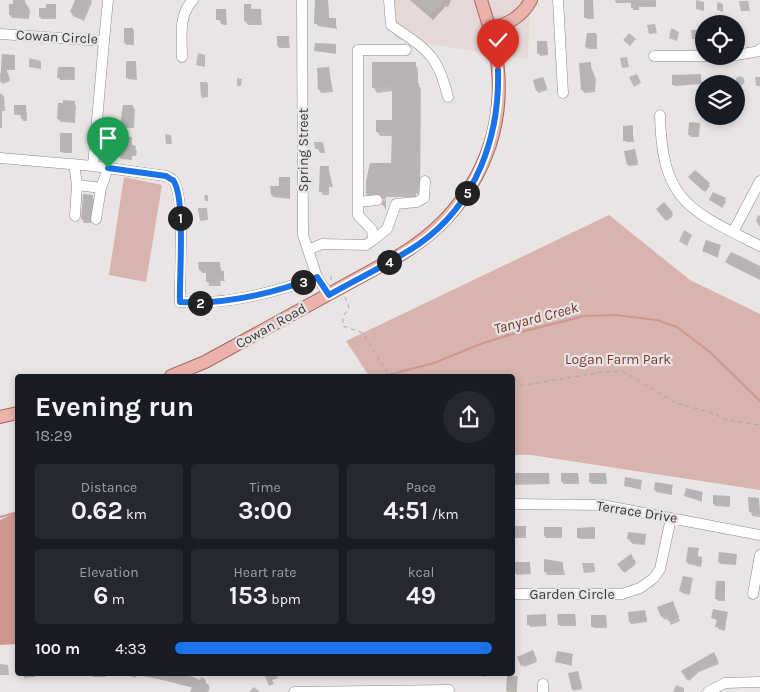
<!DOCTYPE html>
<style>
body{margin:0;font-family:Karla,sans-serif;background:#242831;color:#f1f3f6;height:100vh;display:flex;flex-direction:column;font-size:19px;white-space:nowrap}
*{box-sizing:border-box;margin:0}
p{font-size:16px;color:#9ea1a6}
.icon{flex:none;width:28px;height:28px;fill:none;stroke:currentColor;stroke-width:2;stroke-linecap:round;stroke-linejoin:round}
.map{position:relative;flex:1;overflow:hidden}
.details{position:absolute;left:15px;top:374px;width:500px;height:302px;display:flex;flex-direction:column;background:#171b24;border-radius:5px;box-shadow:0 2px 8px #0003}
.details>*{flex:none}
.fabs{position:absolute;left:695px;top:15px;display:grid;gap:10px}
.fabs a{display:grid;place-items:center;width:50px;height:50px;border-radius:50%;background:#171b24;box-shadow:0 2px 8px #0003;font-size:25px}
.pin{position:absolute;display:grid;place-items:center;width:42px;height:42px;color:#fff;margin:-51px -21px;border-radius:50% 50% 50% 0;rotate:-45deg;box-shadow:0 0 5px #0007}
.pin .icon{rotate:45deg}
.km{position:absolute;width:25px;height:25px;margin:-12px;border-radius:50%;background:#222;color:#fff;font-size:14px;line-height:25px;text-align:center}
.round{display:grid;place-items:center;flex:none;width:52px;height:52px;border-radius:26px;background:#242831}
.headline{display:flex;align-items:center;justify-content:space-between;height:85px;padding:0 20px}
h1{font-size:28px;font-weight:700;line-height:38px}
.metrics{display:grid;grid-template-columns:repeat(3,1fr);gap:8px;height:85px;padding:5px 20px}
.metrics div{display:grid;align-content:center;border-radius:5px;background:#242831;text-align:center}
.metrics b{font-size:25px;font-weight:700}
.metrics small{font-size:14px;font-weight:400}
.metrics p{font-size:14px}
ul{padding:0 20px;list-style:none;font-size:16px}
li{display:grid;grid-template-columns:80px 60px 1fr;align-items:center;height:38px}
li i{height:12px;border-radius:6px;background:#1a73e8}
.map>svg:first-child{display:block}
.built{fill:#e5d8d6}
.green{fill:#d9b3ad}
.forest{fill:#d09890}
.shadow{fill:#0003}
.lines{fill:none;stroke-linecap:round;stroke-linejoin:round}
.stream{stroke:#ce968e;stroke-width:2}
.building{fill:#b7b3b2}
.minor-casing{stroke:#8d8a89;stroke-width:11}
.major-casing{stroke:#a4675f;stroke-width:14}
.path{stroke:#a9a6a6;stroke-width:1;stroke-dasharray:4 4;stroke-linecap:butt}
.minor{stroke:#fff;stroke-width:10}
.major{stroke:#ebb3ac;stroke-width:12}
.route-casing{stroke:#fff;stroke-width:10}
.route{stroke:#1a73e8;stroke-width:6}
.labels{text-anchor:middle;dominant-baseline:central;stroke-width:4.5;stroke-linejoin:round;paint-order:stroke}
.street-label{font-size:14px;fill:#383737;stroke:#e9e5e4}
.park-label{font-size:14px;fill:#7c372e;stroke:#e9e5e4}
.water-label{font-size:15px;font-style:italic;fill:#79342c;stroke:#e9e5e4}
</style>
<div class="map">
<svg width="760" height="692" viewBox="0 0 760 692">
<rect width="100%" height="100%" fill="#e9e5e4"/>
<!-- built -->
<path class="built" d="M388 0H530L528 59 395 39Z"/>
<!-- green -->
<path class="green" d="M124 177 162 185 146 282 109 275Z
M609 215 690 280 760 314V490L531 455H513L512 376H369L346 341Z"/>
<!-- forest -->
<path class="forest" d="M17 512V644L0 645V520Z"/>
<!-- shadow -->
<path class="shadow" d="M24 0 30 10 29 19 12 18 10 15Z
M77 0H91L92 2 84 21 73 16 71 12Z
M316 0H328L329 20H335L337 29 317 26Z
M410 0H451L448 7 446 6 433 20Z
M585 0H593L594 19H587L586 17Z
M656 0V7H639V10H633L632 3H616L615 0Z
M696 0 704 2V11L696 9Z
M739 1H748L750 11H741Z
M717 2 723 4V12L717 10Z
M56 5V19H41L40 16 47 9Z
M250 5 252 10 260 11 262 25H248L245 21Z
M226 10 227 25H223L222 22 217 19Z
M655 24 657 33 649 34 647 25Z
M671 28 679 32 677 41 669 38Z
M736 28H742L744 37 736 38Z
M125 29H133L134 31V45H126L125 43Z
M691 30H699L700 39H692Z
M629 33 636 39 630 46 623 40Z
M588 34H596L597 36V49H588L586 47Z
M288 37 290 48H279L278 46Z
M546 42 548 55 540 56 539 54Z
M335 46 336 54 316 51Z
M198 53 205 55V67L196 65Z
M15 57V70H6L10 81 2 84 0 74Z
M627 57 629 67 622 68 620 58Z
M29 58 41 61V69L29 67Z
M136 62 137 80 128 79 127 77Z
M373 63 415 64 418 69V84L421 89 420 194H416V197H386V210L383 205 385 199H370L367 194 392 165 393 136H380L377 131 393 122V91L377 93 374 88Z
M590 64 596 79 595 92 584 93 582 89Z
M74 68 75 80H60L59 77Z
M328 68 333 92 321 93 319 89Z
M637 74 641 83 634 87 629 77Z
M700 76 702 84 675 86 673 84Z
M735.5 81a4.5 4.5 0 1 1 9 0a4.5 4.5 0 1 1-9 0Z
M755 77H760V86H756Z
M237 78 242 79 241 86H237Z
M534 80H544L547 90 538 93Z
M200 82H207L208 84V97L202 98 201 96Z
M0 93 4 96 5 111H2V128H0Z
M74 102 76 106 75 123 61 122 58 119Z
M25 106 27 121H23L22 116 15 114Z
M133 106 135 110 134 128H124L122 124Z
M699 124V137H691L689 134Z
M632 127 634 142H626L625 140Z
M71 134 72 153H63L62 151Z
M165 134 171 135 172 144H166Z
M131 139 133 147 137 151 136 156H132V160L121 159 118 155Z
M314 142H323L325 153H320L318 149H315Z
M635 150 638 165 629 166 628 164Z
M328 167 333 187H329V195H323L321 191Z
M696 172 710 186 705 192 691 180Z
M289 178 290 199 273 197 272 195Z
M204 195H208V201H205Z
M92 196 94 200 91 223H84L82 219Z
M725 199 726 202 722 208 710 200Z
M198 208H207L208 220 200 221Z
M659 211 672 214 673 216 667 221Z
M758 215 760 216V227L756 221Z
M684 230 692 235 687 246 679 241Z
M720 246 718 258 703 251Z
M738 255 760 267V280L728 264 727 262Z
M219 263 225 281H220L221 286H209L207 273H202L200 270Z
M548 474 550 484 512 485V475Z
M578 474 579 484H563L562 475Z
M606 474 607 484H592L590 482Z
M641 481V490L625 485Z
M672 486V495L656 492 655 490Z
M702 493V502L685 496Z
M729 497 730 507 715 506 714 504Z
M749 498 758 500 760 517 752 516Z
M525 527 526 538H512V528Z
M561 528 562 538H546L545 536Z
M594 528 595 539H580L578 537Z
M645 535V545L633 544 628 539Z
M698 549V558L702 560 701 567 688 564 687 562Z
M736 555V565L720 564 719 562Z
M630 556 636 564 625 573 619 564Z
M512 563H530L531 574 519 575 513 573Z
M562 563 565 575H547L545 571Z
M582 563H594L595 572 584 573Z
M692 580 690 595 682 593 681 591Z
M724 582 725 601H718L717 599Z
M674 606 680 621 671 625 668 618 664 620 662 616Z
M645 611 647 622 631 624 630 622Z
M727 613 725 631 718 629V621L713 618Z
M575 615 576 626H560L559 624Z
M545 616 547 626 530 627 529 625Z
M605 616 607 628H594L593 626Z
M512 617 515 620V626H512Z
M532 652 537 662 524 667 519 657Z
M714 654 719 664 699 672 689 681 683 672Z
M572 655V666L557 662Z
M0 664 8 665 9 675H0Z
M578 672 582 689 574 691 573 689Z
M23 674H35V677L24 678Z
M64 674H78V675H65Z
M92 674H107L106 677H93Z
M121 674H180L201 682 205 681 210 688 208 692H192L193 688 164 680 136 675V678Z
M264 674H277L278 678 272 680 274 684 269 686Z
M298 674H313V676H299Z
M388 674H419L389 675Z
M471 674H487L485 677Z
M517 677V692H508L507 691Z
M676 685 684 688V692H673Z
M254 687 260 692H249Z"/>
<g class="lines">
<!-- stream -->
<path class="stream" d="M384 376 434 363 483 343 513 334 584 316 615 315 657 320 677 327 710 352 760 401
M0 517 18 512"/>
</g>
<!-- building -->
<path class="building" d="M13 0H25V6H28V16L9 15V4H13Z
M75 0H90L82 18 70 12Z
M315 0H328L329 18H336V27H328V24H314Z
M410 0H444L429 16Z
M584 0H593V17L584 18Z
M631 0H655V6L638 5V8H631Z
M46 4H56V17H39V8H46Z
M244 4H251V9H261V22L244 21Z
M216 9H226V24H221L220 20H216Z
M124 28H133V44L124 43Z
M587 33H596V47H585Z
M277 36H289V47L277 46Z
M537 41H547L548 54H537Z
M315 43 336 44V53L314 51Z
M2 54 15 55 14 69 6 68 10 79 0 82Z
M126 61H136V78H126Z
M372 62H416V83H419L420 177 418 189H414V192H384V205H381L384 199 380 194H366V181L370 163H391L392 132H376V120H392V86L372 88Z
M591 62V74H594L593 89 581 90 579 63Z
M58 67H75L74 78H57Z
M329 67 332 89 318 90 317 68Z
M701 74V83L672 85V75Z
M543 77 547 88 536 91 533 80Z
M63 100 75 101 73 120 57 119 58 103H63Z
M14 105H26L27 119H21V114L14 115Z
M123 105H133V125H120Z
M689 122 700 123 699 136 688 135Z
M633 125V140L623 141V126Z
M60 133H72V152H60Z
M120 136 132 137 131 145 136 146 135 153H131L130 157 117 155Z
M635 149 638 163 627 165 624 151Z
M320 166H329L328 177H331V184H328V192H319Z
M695 170 710 183 703 191 688 177Z
M279 177H290V197L271 195 270 186H279Z
M713 192 726 198 721 206 709 200Z
M83 194 93 195 89 220 81 219Z
M664 202 673 213 665 220 656 209Z
M706 240 721 245 717 257 702 251Z
M731 252 760 266 759 278 725 262Z
M198 262H220V271H224V278H219V282H206V270H199Z
M512 473H549V482L512 483Z
M561 473H578L579 482H561Z
M589 473H606V482H589Z
M625 477 642 480 640 489 624 486Z
M655 482 673 485 671 493 654 490Z
M686 488 703 492 701 500 684 496Z
M713 495 730 496V505L713 504Z
M748 497 759 498 760 514 749 512Z
M514 526H526V536H512Z
M544 527H562V536H544Z
M595 527V537L577 538V528Z
M628 532 646 534 645 543 630 542 631 539H627Z
M688 547 699 548 697 556 702 557 701 565 686 562Z
M719 552 737 554 736 564 718 562Z
M631 554 636 562 623 572 617 564Z
M544 559 563 562V572H544Z
M512 562H530V572L516 574V571H512Z
M683 576 693 578 689 594 679 591Z
M716 581H725V599H715Z
M673 601 679 617 668 621 666 615 661 617 657 607Z
M713 609 728 612 724 629 715 627 717 619 711 618Z
M645 610 647 620 629 622 628 612Z
M546 614V624L527 625V615Z
M557 614H575L576 624 558 625Z
M591 615H606L607 626 591 627Z
M533 650 537 660 521 666 517 657Z
M557 651 573 654 571 665 555 662Z
M714 652 718 661 698 670 687 680 681 671Z
M578 671 582 687 572 690 568 673Z
M146 674H185L200 680 201 677 206 680 205 683 209 685 206 692H190L192 687 146 676Z
M507 675 518 676 516 692 506 691Z"/>
<g class="lines">
<!-- minor casing -->
<g class="minor-casing">
<path id="minor" d="M302 0 303 235 317 277 329 295
M389 0 391 25C427 50 437 53 448 97
M558 0 563 93
M0 34 104 41 108 0
M736 55 760 51V49
M654 56H728
M182 57C182 38 178 15 193 0
M660 115C662 202 689 210 760 246
M0 158 93 166 166 176C168 177 171 178 173 180 186 197 179 277 180 302 226 305 274 293 317 277
M74 164 77 185 75 216
M93 166 104 41
M77 185 101 188
M358 202 377 200
M96 219 101 188 108 168
M733 232 760 181
M373 240 387 229 396 204 417 202 424 198 425 181
M308 250 322 244 366 245 373 240 372 230 358 215V50H406
M512 504 602 505 760 535
M512 594H622L640 588 654 578 660 569 671 518
M753 594 760 555
M543 684V692
M294 692 449 690
M708 692 725 683 760 682"/>
</g>
<!-- major casing -->
<g class="major-casing">
<path id="major" d="M490 29C508 24 522 17 531 0
M171 376 205 362 400 255C465 216 505 148 498 70 496 46 488 23 481 0
M0 417 18 413"/>
</g>
<!-- path -->
<path class="path" d="M331 276V280
M345 297 349 307 343 317V326L363 333 389 376
M512 387 603 372 622 371 676 403 712 413 727 420 760 425"/>
<!-- minor -->
<use href="#minor" class="minor"/>
<!-- major -->
<use href="#major" class="major"/>
</g>
<g class="lines">
<!-- route casing -->
<g class="route-casing">
<path id="route" d="M108 168 166 176C166 176 172 180 173 180 186 197 179 277 180 302 225 305 274 293 317 277L329 295C359 278 391 263 419 244 476 204 500 137 498 70"/>
</g>
<!-- route -->
<use href="#route" class="route"/>
</g>
<g class="labels">
<!-- street labels -->
<g class="street-label">
<text transform="translate(57 37) rotate(3)">Cowan Circle</text>
<text transform="translate(303 150) rotate(-90)">Spring Street</text>
<text transform="translate(271 326) rotate(-29)">Cowan Road</text>
<text transform="translate(637 512) rotate(9)">Terrace Drive</text>
<text x="572" y="594">Garden Circle</text>
</g>
<!-- park labels -->
<g class="park-label">
<text x="618" y="359">Logan Farm Park</text>
</g>
<!-- water labels -->
<g class="water-label">
<text transform="translate(536 318) rotate(-15)">Tanyard Creek</text>
</g>
</g>
</svg>
<div class="fabs">
<a><svg class="icon" aria-label="locate" viewBox="0 0 24 24"><circle cx="12" cy="12" r="6"/><path d="M12 2v4M12 18v4M2 12h4M18 12h4"/></svg></a>
<a><svg class="icon" aria-label="layers" viewBox="0 0 24 24"><path d="M12 4l9 5-9 5-9-5zM3 14l9 5 9-5"/></svg></a>
</div>
<div class="pin" style="left:108px;top:168px;background:#1e9e55"><svg class="icon" aria-label="arrive" viewBox="0 0 24 24"><path d="M6 21V4h12l-3 4 3 4H6"/></svg></div>
<div class="pin" style="left:498px;top:70px;background:#d93025"><svg class="icon" aria-label="check" viewBox="0 0 24 24"><path d="M5 12l5 5 9-10"/></svg></div>
<b class="km" style="left:180px;top:218px">1</b>
<b class="km" style="left:200px;top:303px">2</b>
<b class="km" style="left:303px;top:282px">3</b>
<b class="km" style="left:389px;top:262px">4</b>
<b class="km" style="left:467px;top:193px">5</b>
<section class="details">
<div class="headline"><div><h1>Evening run</h1><p>18:29</p></div><a class="round"><svg class="icon" aria-label="share" viewBox="0 0 24 24"><path d="M12 15V3M7 8l5-5 5 5M5 13v7h14v-7"/></svg></a></div>
<div class="metrics">
<div><p>Distance</p><b>0.62<small> km</small></b></div>
<div><p>Time</p><b>3:00</b></div>
<div><p>Pace</p><b>4:51<small> /km</small></b></div>
</div>
<div class="metrics">
<div><p>Elevation</p><b>6<small> m</small></b></div>
<div><p>Heart rate</p><b>153<small> bpm</small></b></div>
<div><p>kcal</p><b>49</b></div>
</div>
<ul>
<li><b>100 m</b>4:33<i style="width:99%"></i></li>
</ul>
</section>
</div>
